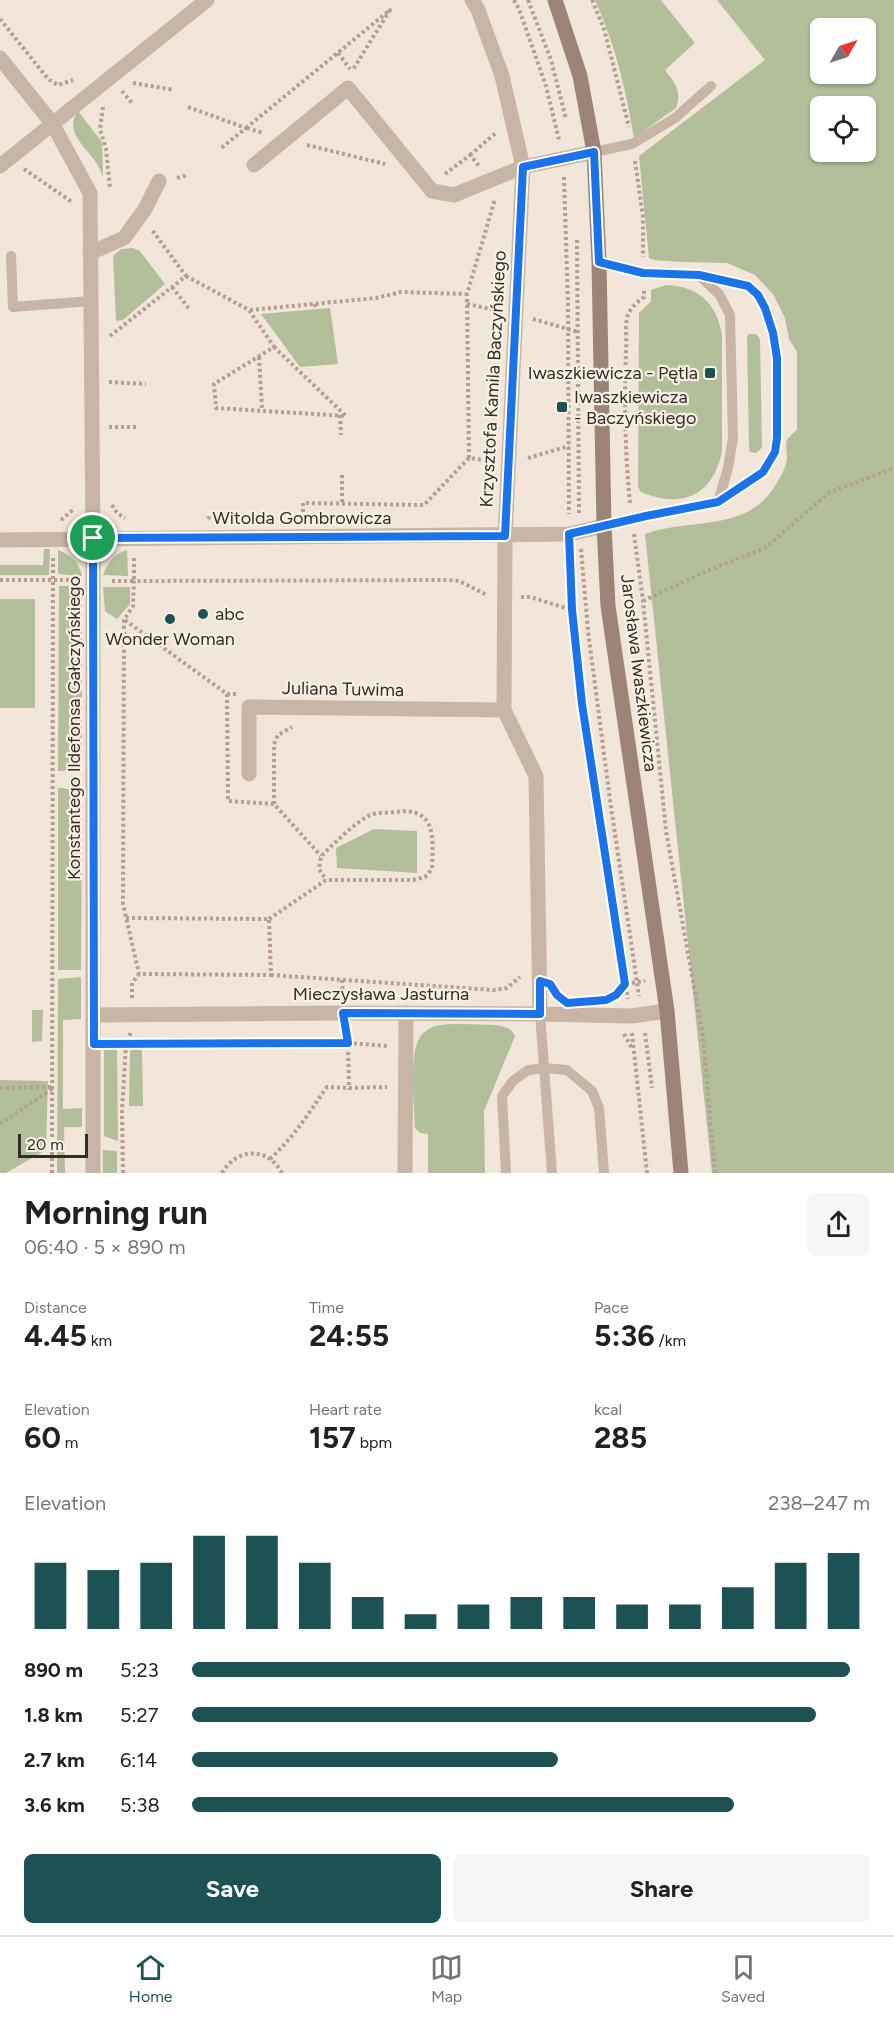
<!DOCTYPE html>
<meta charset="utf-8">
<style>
body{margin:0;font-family:Figtree,sans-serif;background:#f6f6f6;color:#202124;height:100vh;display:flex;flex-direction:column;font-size:22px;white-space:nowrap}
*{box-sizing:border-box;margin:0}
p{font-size:20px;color:#757577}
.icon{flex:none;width:33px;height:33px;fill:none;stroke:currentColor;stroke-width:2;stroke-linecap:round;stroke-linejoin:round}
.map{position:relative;height:1173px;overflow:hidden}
.sheet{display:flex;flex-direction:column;background:#fff;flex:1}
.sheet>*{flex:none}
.needle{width:39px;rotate:51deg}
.fabs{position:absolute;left:810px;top:18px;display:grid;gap:12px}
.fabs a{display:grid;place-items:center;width:66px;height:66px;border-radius:9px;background:#fff;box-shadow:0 2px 4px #0004;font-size:30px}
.scale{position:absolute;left:18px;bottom:15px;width:70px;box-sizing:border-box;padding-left:6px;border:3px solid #352b27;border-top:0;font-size:16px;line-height:21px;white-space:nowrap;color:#352b27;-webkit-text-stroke:4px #f9f0e5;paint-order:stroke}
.pin{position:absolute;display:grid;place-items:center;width:51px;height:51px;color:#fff;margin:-26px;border:3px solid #fff;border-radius:50%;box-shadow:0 2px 6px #0007}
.round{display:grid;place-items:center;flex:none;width:63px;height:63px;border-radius:9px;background:#f6f6f6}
.overview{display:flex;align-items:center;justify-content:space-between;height:102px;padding:0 24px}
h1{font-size:33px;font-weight:700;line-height:45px}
.metrics{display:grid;grid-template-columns:repeat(3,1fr);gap:9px;height:102px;padding:6px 24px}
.metrics div{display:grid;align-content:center}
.metrics b{font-size:30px;font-weight:700}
.metrics small{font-size:16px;font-weight:400}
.metrics p{font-size:16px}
.chart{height:168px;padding:12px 24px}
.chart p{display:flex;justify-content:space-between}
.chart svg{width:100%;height:108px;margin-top:6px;stroke:#1d5255;stroke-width:6}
.button{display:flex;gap:12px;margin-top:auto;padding:12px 24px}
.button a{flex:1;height:69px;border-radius:9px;background:#1d5255;color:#fff;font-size:24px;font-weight:700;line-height:69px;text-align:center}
.button a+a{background:#f6f6f6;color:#202124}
ul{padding:0 24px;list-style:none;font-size:20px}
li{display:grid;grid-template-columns:96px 72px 1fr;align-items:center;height:45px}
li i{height:15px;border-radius:8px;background:#1d5255}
.tabs{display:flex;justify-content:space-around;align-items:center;height:84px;border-top:2px solid #e0e0e0;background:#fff;font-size:16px;color:#757577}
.tabs a{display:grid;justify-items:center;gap:3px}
.tabs .selected{color:#1d5255}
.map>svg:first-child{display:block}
.green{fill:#b3bf9a;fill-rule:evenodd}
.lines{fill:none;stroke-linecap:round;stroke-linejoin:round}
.path{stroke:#b49f90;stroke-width:4;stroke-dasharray:3 3;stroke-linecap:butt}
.lane{stroke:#c9b5a6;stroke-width:10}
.street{stroke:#c9b5a6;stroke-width:15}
.secondary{stroke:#9c8477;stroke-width:15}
.route-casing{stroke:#fff;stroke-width:12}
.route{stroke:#1a73e8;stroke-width:8}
.poi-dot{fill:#1d5255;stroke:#f9f0e5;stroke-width:2}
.labels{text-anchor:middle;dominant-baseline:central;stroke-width:4.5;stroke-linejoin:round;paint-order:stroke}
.poi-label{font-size:18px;fill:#352b27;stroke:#f9f0e5;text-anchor:start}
.street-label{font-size:18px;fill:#352b27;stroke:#f9f0e5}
</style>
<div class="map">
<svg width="894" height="1173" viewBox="0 0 894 1173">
<rect width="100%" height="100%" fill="#f1e6d9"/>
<!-- green -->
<path class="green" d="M595 0H661L695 43 665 70C675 83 682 91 676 108L634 138C626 90 615 44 595 0Z
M717 0H894V1173H712L645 534C688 518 745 532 773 489 779 480 785 470 787 459 787 453 785 445 787 440 789 437 794 432 797 430V352L789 339 785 318 773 294 755 275 727 263 681 262 654 260 649 258 639 156 765 60ZM820 28H866V74H820ZM820 106H866V152H820Z
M78 111 102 142 103 178C101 172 99 166 95 161 84 145 64 132 78 111Z
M133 248 140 251 165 284 123 320 116 321 113 256 121 249Z
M666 285C699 286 717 304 722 335V452C712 496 683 509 641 492L638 487 639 313 651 301V290Z
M330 308 338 364 300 367 261 314Z
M749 334H756L760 339 762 448 756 453 750 452 749 448 747 337Z
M44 549H50L49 575H0V565H43Z
M58 550C72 556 79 562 82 576L58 574Z
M127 550 128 576 103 575C108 562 114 554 127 550Z
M59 586H82V755C76 767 71 771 58 771Z
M103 587H130V604L117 619 105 611Z
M0 599H35V708H0Z
M58 788C71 788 77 791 82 803L81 970H58Z
M374 829 417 831V873L337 868 336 848Z
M81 977V1019L63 1020V1109L82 1108V1127H64L65 1173H57L58 979Z
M32 1010H43L42 1041 32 1042Z
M494 1025C503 1026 511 1027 515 1036L484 1111 485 1173H428V1134L420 1133 415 1128C414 1106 409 1057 419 1039 421 1034 427 1029 433 1027 445 1022 479 1025 494 1025Z
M117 1048 118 1141 104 1136V1049Z
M142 1048 143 1106H129L130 1049Z
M0 1080 48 1081 46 1150 6 1173H0Z
M103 1150 117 1151V1173H103Z"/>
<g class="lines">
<!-- path -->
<path class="path" d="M514 0 519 9 546 86 559 140
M528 0 551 60 566 119
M592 0 604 29 629 127
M0 19 48 79 58 85 73 80
M338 53 350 69
M133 83 174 90
M122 91 132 103
M103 107 100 129 106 149 110 188
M188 107 246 128 220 149
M246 128 390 10 352 71
M247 128 263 133
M307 145 385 164
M470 155 497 132
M635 161 643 217V257
M24 169 72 202
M445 174 470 155 479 166
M564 177 568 304 569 514
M177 178 188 175
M577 240 579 514
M186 276 249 310 274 347 214 384 216 408 346 416 274 347
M172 287 190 310
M315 304 316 310
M467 304 500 311
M250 310 376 298 401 292 467 294
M533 319 578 332
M110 336 186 276 152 230
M259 357 262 409
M109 382 146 384
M340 415 341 435
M109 427H138
M469 458 467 294 495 199
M528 458 569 446
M342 475V504
M630 503C625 452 624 401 626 351 627 340 625 328 627 318 629 309 637 302 644 297V289
M112 505 117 513 125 518
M303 518V503L424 505 469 458 491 461
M208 519 211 514 246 516
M61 520 74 509
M634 534 643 601 666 831 703 1037 715 1173
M581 549 588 631 610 800 639 996
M570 552 572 610 582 704 628 999
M0 580H74
M112 581H134V557
M521 597H530L572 610
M643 601 702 573 765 548 830 492 894 468
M125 620 227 694 228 801 274 804 321 856
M227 694H237
M274 804V744L278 735 292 727
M126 918 269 919 271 975 139 974 123 904 124 620 133 606 134 581 449 580 459 581 487 595
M269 919 326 880H413L425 877 432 869C433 838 437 806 395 812 387 813 375 812 368 816 351 826 335 843 321 856L319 869 326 880
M271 975 494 990 507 988 520 977
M342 980 343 994
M613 996 625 984 645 981
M132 998V983L139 974
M346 1031 348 1043 388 1046
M632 1033 647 1173
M645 1033 652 1088
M624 1034 632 1048
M111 1044 348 1043 349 1088 387 1087
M0 1088 52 1087
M0 1124 53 1088
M270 1159C294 1137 308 1114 327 1087L349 1088
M52 1173 53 557
M123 1173 122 1111 126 1044 131 1032
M222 1173C237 1148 267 1146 282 1173"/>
<!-- lane -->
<path class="lane" d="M594 152 632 144 675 118 711 86
M11 256 13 307 91 301
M599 262 643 273 699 275 719 294 730 315 733 438 728 468 718 502 646 516 604 526
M701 275 748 286 758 295 765 308 773 333 777 358V438L775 452 763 472 718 502
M540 1014 552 1173
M506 1173 502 1096 513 1081 528 1070 545 1068 567 1070 592 1091 599 1108 604 1173"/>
<!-- street -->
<path class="street" d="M472 0 478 10 502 76 523 167 505 536 504 710 536 776 540 1014
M0 58 52 123 90 193 93 538V1173
M254 165 348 88 432 191 454 195 523 167 594 152
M0 166 207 0
M90 253 124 238 145 209 159 181
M0 540 569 534 604 526
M249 774V707L504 710
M94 1015 343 1013 540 1014 631 1016 667 1011
M405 1173 406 1013"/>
<!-- secondary -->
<path class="secondary" d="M555 0 580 76 594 152 599 262 604 526 608 606 667 1011 681 1173"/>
</g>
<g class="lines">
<!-- route casing -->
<g class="route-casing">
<path id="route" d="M594 152 599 262 643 273 699 275 748 286 758 295 765 308 773 333 777 358V438L775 452 763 472 718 502 646 516 569 534 572 610 582 704 625 984 616 995 606 1000 567 1003 557 995 550 984 540 981V1014L343 1013 348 1043 94 1044 93 538 505 536 523 167Z"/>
</g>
<!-- route -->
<use href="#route" class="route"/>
</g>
<!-- markers -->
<g class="poi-dot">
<rect x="704" y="367" width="12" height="12" rx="3"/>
<rect x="556" y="401" width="12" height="12" rx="3"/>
<circle cx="203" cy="614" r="6"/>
<circle cx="170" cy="619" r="6"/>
</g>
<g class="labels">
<!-- poi labels -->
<g class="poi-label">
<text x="698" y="373" text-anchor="end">Iwaszkiewicza - Pętla</text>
<text x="574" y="397">Iwaszkiewicza<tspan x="574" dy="21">- Baczyńskiego</tspan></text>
<text x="215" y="614">abc</text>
<text x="170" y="639" text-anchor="middle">Wonder Woman</text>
</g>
<!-- street labels -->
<g class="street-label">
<text transform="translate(493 379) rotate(-87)">Krzysztofa Kamila Baczyńskiego</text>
<text x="302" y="518">Witolda Gombrowicza</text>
<text transform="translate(639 673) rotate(83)">Jarosława Iwaszkiewicza</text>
<text transform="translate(343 689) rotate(1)">Juliana Tuwima</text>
<text transform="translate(74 728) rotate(-90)">Konstantego Ildefonsa Gałczyńskiego</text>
<text x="381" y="994">Mieczysława Jasturna</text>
</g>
</g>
</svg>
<div class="fabs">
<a><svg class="needle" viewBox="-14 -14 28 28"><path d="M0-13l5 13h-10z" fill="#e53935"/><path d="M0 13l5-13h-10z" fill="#757577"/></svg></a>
<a><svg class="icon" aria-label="locate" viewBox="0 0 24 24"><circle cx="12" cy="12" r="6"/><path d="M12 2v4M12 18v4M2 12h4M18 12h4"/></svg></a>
</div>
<div class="scale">20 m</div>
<div class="pin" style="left:93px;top:538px;background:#1e9e55"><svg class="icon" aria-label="arrive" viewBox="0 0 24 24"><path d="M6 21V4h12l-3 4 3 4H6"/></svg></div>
</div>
<section class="sheet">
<div class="overview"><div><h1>Morning run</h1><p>06:40 · 5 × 890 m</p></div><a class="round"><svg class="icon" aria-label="share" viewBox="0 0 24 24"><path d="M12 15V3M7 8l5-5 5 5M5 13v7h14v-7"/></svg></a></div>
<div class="metrics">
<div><p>Distance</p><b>4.45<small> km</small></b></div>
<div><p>Time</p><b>24:55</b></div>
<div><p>Pace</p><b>5:36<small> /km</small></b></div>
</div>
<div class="metrics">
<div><p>Elevation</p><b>60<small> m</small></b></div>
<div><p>Heart rate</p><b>157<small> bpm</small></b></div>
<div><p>kcal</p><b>285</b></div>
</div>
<div class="chart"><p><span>Elevation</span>238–247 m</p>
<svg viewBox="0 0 160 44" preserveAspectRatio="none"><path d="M5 44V17M15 44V20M25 44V17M35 44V6M45 44V6M55 44V17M65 44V31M75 44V38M85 44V34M95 44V31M105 44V31M115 44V34M125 44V34M135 44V27M145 44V17M155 44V13"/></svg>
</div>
<ul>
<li><b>890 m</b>5:23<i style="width:97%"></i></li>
<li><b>1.8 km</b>5:27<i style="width:92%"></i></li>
<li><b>2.7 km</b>6:14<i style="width:54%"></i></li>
<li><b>3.6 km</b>5:38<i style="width:80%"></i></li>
</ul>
<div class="button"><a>Save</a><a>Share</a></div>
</section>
<nav class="tabs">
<a class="selected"><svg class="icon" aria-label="home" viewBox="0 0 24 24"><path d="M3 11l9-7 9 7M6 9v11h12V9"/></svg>Home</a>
<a><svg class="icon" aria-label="map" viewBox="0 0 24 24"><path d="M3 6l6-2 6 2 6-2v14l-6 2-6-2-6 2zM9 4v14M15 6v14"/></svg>Map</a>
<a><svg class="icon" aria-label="saved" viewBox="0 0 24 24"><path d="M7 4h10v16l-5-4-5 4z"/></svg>Saved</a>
</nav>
